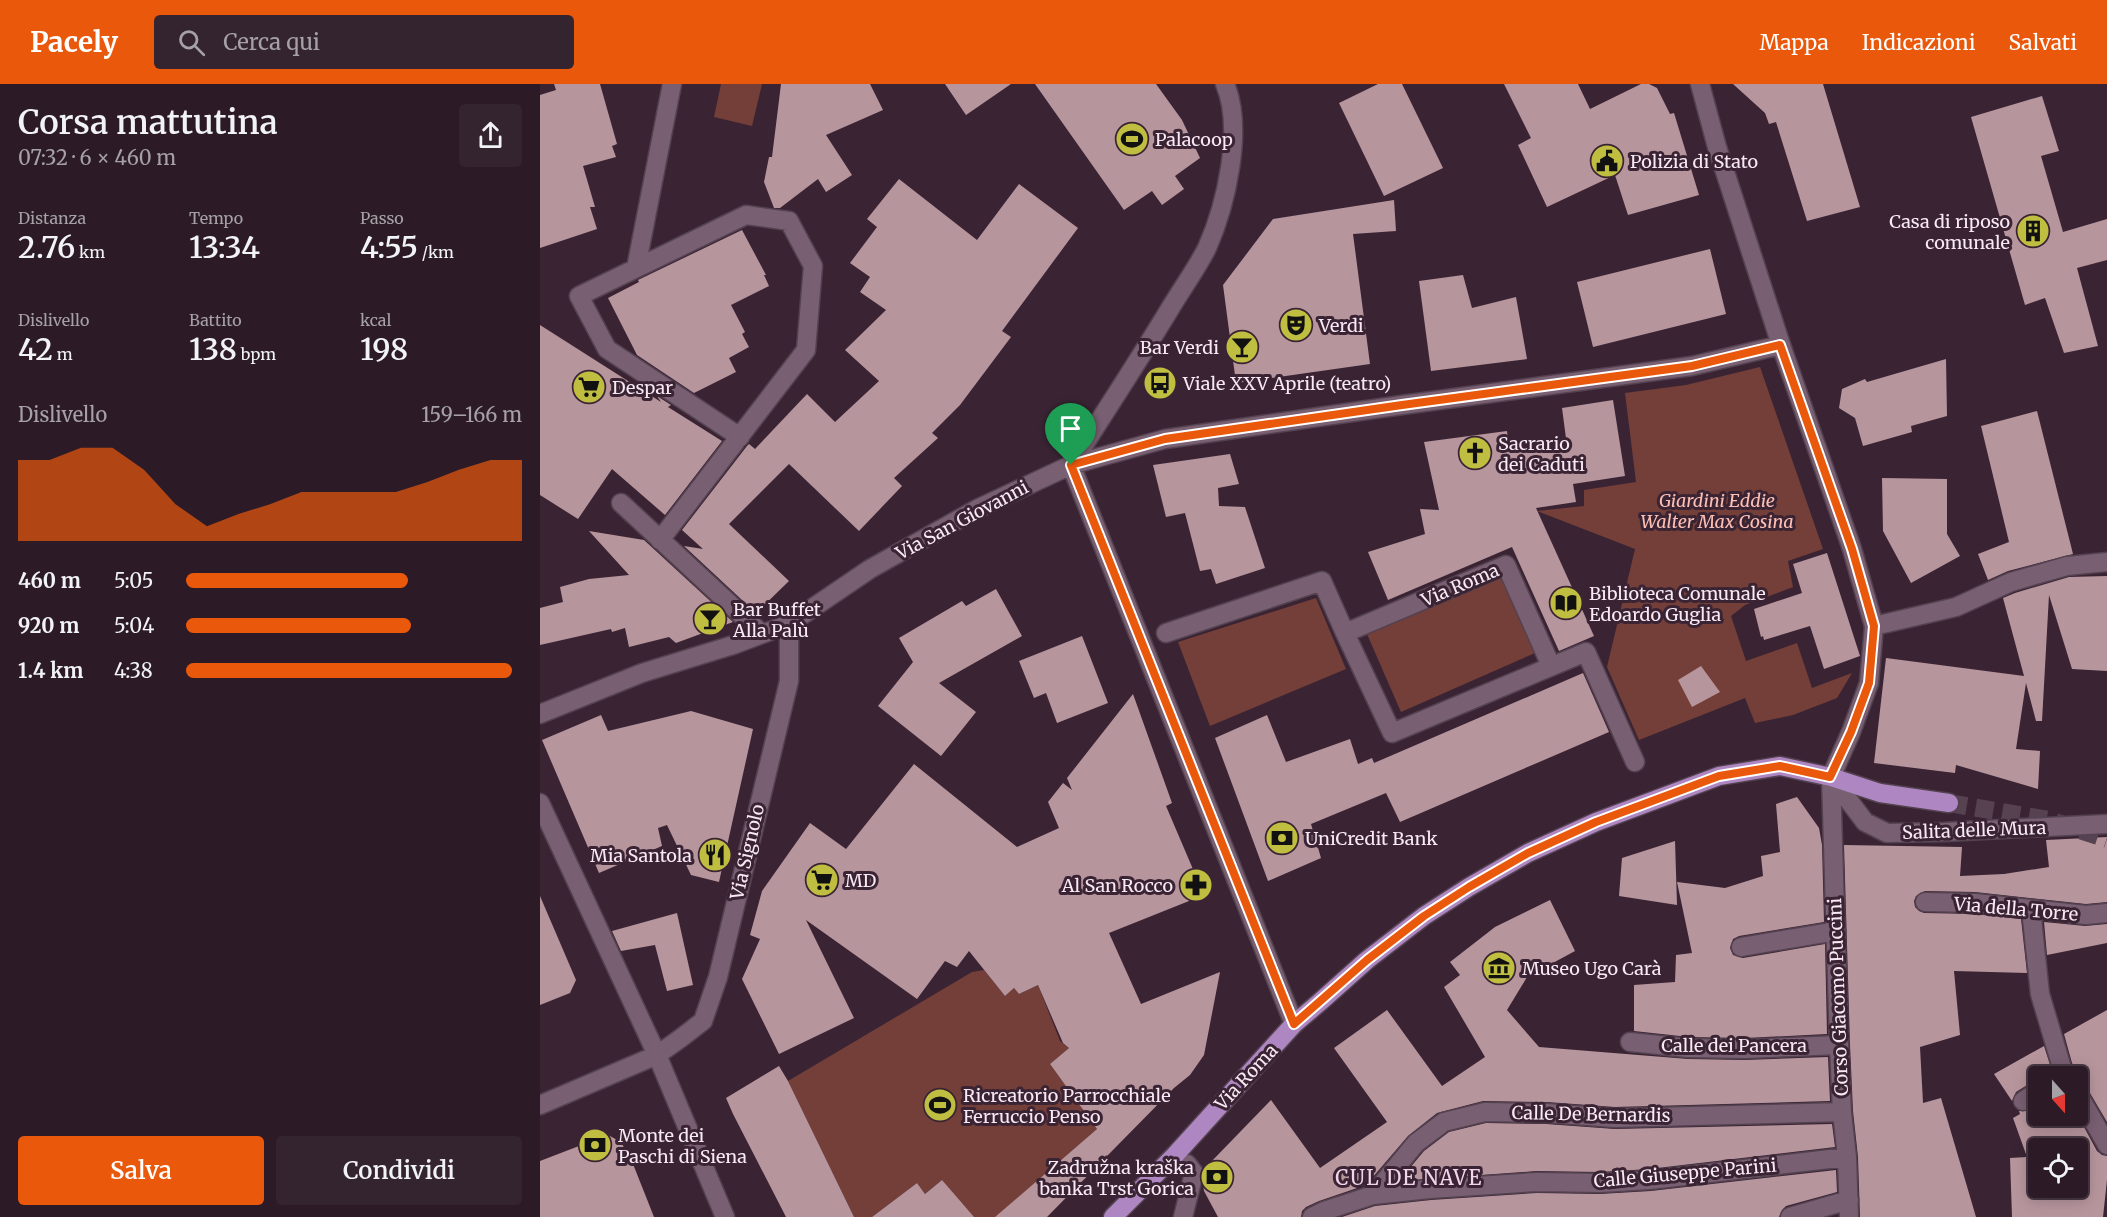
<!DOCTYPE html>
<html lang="it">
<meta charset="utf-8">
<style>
body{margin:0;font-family:Merriweather,serif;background:#34242f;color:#f1f3f6;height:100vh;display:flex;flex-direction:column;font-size:22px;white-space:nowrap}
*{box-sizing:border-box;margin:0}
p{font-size:20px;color:#a6a1a7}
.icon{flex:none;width:33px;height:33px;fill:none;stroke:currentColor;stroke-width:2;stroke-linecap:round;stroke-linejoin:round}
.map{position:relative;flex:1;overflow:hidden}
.panel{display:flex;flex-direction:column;background:#2c1b27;width:540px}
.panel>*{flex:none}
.needle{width:39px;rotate:159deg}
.controls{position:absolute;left:1488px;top:982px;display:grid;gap:12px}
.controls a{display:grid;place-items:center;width:60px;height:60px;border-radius:6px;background:#2c1b27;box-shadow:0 3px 15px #0003,0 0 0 2px #483944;font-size:30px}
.pin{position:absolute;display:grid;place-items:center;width:51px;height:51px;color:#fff;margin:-62px -26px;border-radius:50% 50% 50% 0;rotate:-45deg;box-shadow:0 0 6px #0007}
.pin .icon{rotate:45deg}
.round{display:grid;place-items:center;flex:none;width:63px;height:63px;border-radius:6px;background:#34242f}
.head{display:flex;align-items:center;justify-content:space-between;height:102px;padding:0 18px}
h1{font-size:33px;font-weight:600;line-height:45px}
.metrics{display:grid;grid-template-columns:repeat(3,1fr);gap:9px;height:102px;padding:6px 18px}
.metrics div{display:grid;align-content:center}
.metrics b{font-size:30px;font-weight:600}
.metrics small{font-size:16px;font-weight:400}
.metrics p{font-size:16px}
.chart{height:168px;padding:12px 18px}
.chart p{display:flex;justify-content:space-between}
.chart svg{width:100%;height:108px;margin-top:6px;fill:#ea580c;opacity:.7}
.button{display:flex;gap:12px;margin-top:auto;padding:12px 18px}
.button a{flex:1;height:69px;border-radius:6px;background:#ea580c;color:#fff;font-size:24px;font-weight:600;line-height:69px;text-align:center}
.button a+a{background:#34242f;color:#f1f3f6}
ul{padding:0 18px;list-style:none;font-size:20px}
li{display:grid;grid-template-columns:96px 72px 1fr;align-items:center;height:45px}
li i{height:15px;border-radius:8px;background:#ea580c}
header{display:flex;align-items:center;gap:36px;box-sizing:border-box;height:84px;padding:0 30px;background:#ea580c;color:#fff}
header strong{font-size:28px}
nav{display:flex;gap:33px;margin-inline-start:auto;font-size:21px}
.search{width:420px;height:54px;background:#34242f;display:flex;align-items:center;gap:15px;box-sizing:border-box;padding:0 21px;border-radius:6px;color:#a6a1a7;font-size:22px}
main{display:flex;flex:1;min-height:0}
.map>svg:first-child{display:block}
.green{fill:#743f38}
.building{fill:#b7959d;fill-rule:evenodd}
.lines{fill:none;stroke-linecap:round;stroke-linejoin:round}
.major-tunnel{stroke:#564251;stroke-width:18;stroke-dasharray:18 9;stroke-linecap:butt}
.minor-casing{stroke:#544250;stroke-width:21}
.major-casing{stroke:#544250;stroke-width:21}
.minor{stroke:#785f72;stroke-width:18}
.major{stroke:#ae87c2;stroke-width:18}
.route-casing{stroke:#fff;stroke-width:12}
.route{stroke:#ea580c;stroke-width:8}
.labels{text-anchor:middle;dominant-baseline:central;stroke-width:6;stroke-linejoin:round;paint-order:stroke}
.poi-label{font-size:18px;fill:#f8e9f4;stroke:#3a2434;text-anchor:start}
.park-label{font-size:18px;font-style:italic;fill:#febfb4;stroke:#3a2434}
.street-label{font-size:18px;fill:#f8e9f4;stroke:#3a2434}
.neighbourhood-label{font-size:20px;letter-spacing:1.5px;fill:#f2d5ea;stroke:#3a2434}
</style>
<header>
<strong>Pacely</strong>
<div class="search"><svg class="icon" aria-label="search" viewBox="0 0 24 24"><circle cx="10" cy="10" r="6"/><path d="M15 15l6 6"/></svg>Cerca qui</div>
<nav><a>Mappa</a><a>Indicazioni</a><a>Salvati</a></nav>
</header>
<main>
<section class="panel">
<div class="head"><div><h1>Corsa mattutina</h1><p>07:32 · 6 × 460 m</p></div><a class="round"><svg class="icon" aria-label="share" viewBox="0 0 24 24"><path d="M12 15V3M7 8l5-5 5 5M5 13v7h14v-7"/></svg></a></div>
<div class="metrics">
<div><p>Distanza</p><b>2.76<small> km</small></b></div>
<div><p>Tempo</p><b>13:34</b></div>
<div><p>Passo</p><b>4:55<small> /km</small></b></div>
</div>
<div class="metrics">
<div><p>Dislivello</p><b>42<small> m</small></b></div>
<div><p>Battito</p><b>138<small> bpm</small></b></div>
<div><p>kcal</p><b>198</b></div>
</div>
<div class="chart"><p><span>Dislivello</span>159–166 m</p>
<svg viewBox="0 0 160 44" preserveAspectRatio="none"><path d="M0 44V11L10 11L20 6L30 6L40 15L50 29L60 38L70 33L80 29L90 24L100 24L110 24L120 24L130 20L140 15L150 11L160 11V44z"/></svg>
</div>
<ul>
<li><b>460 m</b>5:05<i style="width:66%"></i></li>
<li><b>920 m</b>5:04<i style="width:67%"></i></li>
<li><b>1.4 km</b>4:38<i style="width:97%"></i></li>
</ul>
<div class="button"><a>Salva</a><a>Condividi</a></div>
</section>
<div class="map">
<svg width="1567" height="1133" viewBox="0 0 1567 1133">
<rect width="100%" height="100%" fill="#3a2434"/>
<!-- green -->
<path class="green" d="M181 0H222L212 42 174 33Z
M1220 283 1283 465 1248 477 1253 503 1205 521 1191 532 1206 577 1257 559 1272 604 1312 589 1297 614 1253 631 1215 639 1205 614 1099 656 1067 583 1095 465 997 427 1044 422V406L1096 398 1085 309 1146 301Z
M961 491 995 569 861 628 827 550Z
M776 514 806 585 670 642 638 558Z
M444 886 465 912 474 904 479 910 498 901 520 957 529 964 510 980 557 1045 460 1129 463 1133H432L402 1096 385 1110 377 1099 332 1133H314L248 997 432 888Z"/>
<!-- building -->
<path class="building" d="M14 0H60L77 60 72 62 76 73 43 82 55 123H50L57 145 0 164V11L16 6Z
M241 0H330L343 26 286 51 312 91 286 108 278 95 240 124H234L224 98 229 73H232Z
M405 0H471L426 31Z
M495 0H616L642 36 660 74 635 92 644 105 622 121 612 107 584 126Z
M838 0H862L903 84 844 112 799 19Z
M964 0H1038L1050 25 1101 0H1109L1117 4 1130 30 1134 29 1159 111 1088 131 1075 91 1007 123 978 61 991 54Z
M1193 0H1283L1320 123 1267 137 1236 38 1229 40 1225 29Z
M1502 12 1519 67 1501 72 1523 148 1567 135V176L1537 184 1558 262 1524 269 1505 214 1485 221 1431 33Z
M359 95 437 156 479 100 538 144 462 247 471 253 420 321 392 349 398 354 354 394 362 402 319 447 249 380 189 440 249 497 216 529 144 462 163 465 142 446 207 362 209 360 215 365 267 310 295 338 339 297 305 266 346 226 320 208 330 193 310 179 337 143 327 135Z
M854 116 856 147 813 150 830 280 696 299 683 201 733 135Z
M202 146 226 191H224L229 202 191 221 205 248 202 250 209 263 189 274 196 288 154 309 97 271 68 214 99 198 98 196Z
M1170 165 1186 230 1053 263 1037 198Z
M923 191 932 224 976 213 987 275 891 287 879 197Z
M0 241 121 318 117 312 131 321 128 323 182 357 125 431 72 385 38 435 0 411Z
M1406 275 1407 332 1371 342 1372 348 1323 362 1315 334 1299 324 1302 305 1325 295 1327 298Z
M1073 316 1085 392 1033 400 1036 418 996 424 1054 552 1019 567 972 463 848 516 828 468 885 450 880 425 899 426 884 358 967 347 970 369 1027 362 1022 324Z
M1497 327 1533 470 1468 487 1448 496 1438 470 1469 458 1441 342Z
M690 370 699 400 678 404 679 422 705 423 725 484 676 500 671 485 660 487 645 429 626 433 613 381Z
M1342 394 1407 395V450L1420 472 1371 499 1343 447Z
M49 447 104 456 193 538 136 559 129 553 89 563 85 544 72 548 71 545 0 561V524L23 518 20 503 49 495 89 491Z
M1287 469 1320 572 1284 585 1270 542 1224 556 1223 552 1221 553 1214 525 1262 509 1253 480Z
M1567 492V587L1532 585 1509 511 1502 637H1496L1486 599 1476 665 1500 667 1498 705 1416 681 1415 689 1334 679 1346 574 1484 592 1463 514 1475 509 1529 493Z
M456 505 482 552 399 599 436 628 401 672 338 622 373 578 359 554 422 517 426 522Z
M542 552 568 619 517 639 506 609 494 614 479 577Z
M1161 582 1180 608 1152 623 1138 596Z
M1043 589 1069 648 860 738 846 709 771 740 781 774 728 797 675 654 727 631 746 678 810 655 818 680 832 674 834 679Z
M593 610 632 719 626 722 664 811 569 849 601 920 680 888 664 971 650 991 634 1004 507 1133H455L557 1045 510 980 529 964 523 959 498 901 479 910 474 904 465 912 429 867 417 883 405 877 377 915 266 836 314 934 239 970 202 895 220 855 210 851 222 807 270 739 306 765 374 680 477 763 519 744 508 718 523 699 532 706 527 694Z
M151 627 213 645 179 798 151 791 127 741 118 744 122 762 59 789 2 656 61 631 68 647Z
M1257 713 1279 744 1282 761 1284 838 1199 852 1193 855 1190 864 1193 871 1203 874 1285 860 1287 950 1205 954 1149 953 1094 947V901L1135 898 1136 871 1152 869 1137 798 1185 804 1223 792 1221 772 1240 768 1236 720Z
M1567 753V818L1546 820 1435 808 1385 807 1376 812 1374 817 1375 823 1379 827 1384 829 1434 830 1481 835 1487 889 1414 887 1420 951 1380 963 1383 1019 1401 1014 1436 1133H1320L1318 1073 1313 1027 1310 961 1304 761 1422 763 1420 792 1464 790 1509 783 1506 756Z
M1135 757 1137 821 1079 812 1082 774Z
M0 812 36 896 30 909 0 921Z
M1010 816 1035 867 987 893 967 926 999 963 1148 975 1205 976 1288 973 1290 1017 1075 1023 1007 1018 943 1017 897 1029 868 1052 826 1101 779 1117 766 1123 762 1127 761 1133H678L664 1107 663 1101 665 1089 669 1080 731 1016 780 1084 847 1038 794 964 847 926 902 1002 945 973 904 903 920 891 910 878 955 843Z
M137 829 153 901 127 907 115 861 81 867 72 847Z
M1504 838 1545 842 1567 840V859L1507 871Z
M1567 926V1038L1547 1004 1543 1000 1538 999 1539 992 1532 979 1524 950Z
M1504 962 1514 993H1498V996L1492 998 1476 1008 1472 1017 1454 990Z
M239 982 248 997 314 1133H246L193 1030 186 1014Z
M1498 1020V1032H1538L1557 1067 1562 1071 1567 1072V1096L1563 1133H1472L1470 1074 1487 1073 1473 1034 1480 1030 1479 1027H1489ZM1498 1065H1538V1104H1498Z
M946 1039 1006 1040 1075 1045 1292 1040 1295 1063 1109 1085 1060 1088 996 1087 859 1097 884 1067 909 1048Z
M54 1050 68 1051 81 1058 93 1080 114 1133H0V1077L39 1062 44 1054Z
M1296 1086 1297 1108 1246 1122 1242 1126 1239 1133H802L835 1122 891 1116 997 1109 1060 1110 1111 1107Z
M402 1096 434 1133H332L377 1099 385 1110Z"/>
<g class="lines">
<!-- major-tunnel -->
<path class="major-tunnel" d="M1409 719 1509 736 1567 755"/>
<!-- minor casing -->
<g class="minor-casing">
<path id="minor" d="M1160 0 1177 63 1241 261 1312 465 1334 542 1329 599 1311 648 1291 693 1299 961 1302 1028 1307 1073 1309 1133
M96 184 132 0
M531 381 754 940
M531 381C565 328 599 276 631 223 643 203 657 184 667 164 686 121 704 45 685 0
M81 419 222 550
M120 456 266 266 273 182 249 137 206 131 39 212 67 265 200 353
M1334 542 1416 523 1471 498 1527 482 1567 478
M626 549 782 497 805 549 966 481 1011 582
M805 549 852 649 1046 568 1095 678
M0 630 102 589 193 561 249 540 330 485 437 425 531 381 625 355 862 321 1152 282 1241 261
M1291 693 1325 738 1347 749 1404 748 1567 740
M0 719 117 971 185 1133
M1385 818 1435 819 1546 831 1567 829
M1491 825 1500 910 1522 984 1528 993
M1201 863 1296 847
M1090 958 1148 964 1205 965 1299 961
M1538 1010 1567 1061
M1483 1017 1498 1007
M0 1021 117 971 141 954 163 937 178 893 249 597V540
M833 1111 876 1059 904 1038 945 1028 1007 1029 1075 1034 1302 1028
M643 1133 654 1089 647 1080
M772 1133 784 1127 833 1111 890 1105 997 1098 1060 1099 1110 1096 1307 1073
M1250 1133 1309 1116"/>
</g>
<!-- major casing -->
<g class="major-casing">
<path id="major" d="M573 1133 635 1071 754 940 781 917 827 876 884 832 929 803 988 769 1056 738 1179 692 1240 682 1291 693 1340 709 1409 719"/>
</g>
<!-- minor -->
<use href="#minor" class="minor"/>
<!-- major -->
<use href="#major" class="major"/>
</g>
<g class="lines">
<!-- route casing -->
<g class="route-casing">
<path id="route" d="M1240 261 1312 465 1334 542 1329 599 1311 648 1290 693 1240 682 1179 692 1056 738 988 769 929 803 884 832 827 876 754 940 531 381 625 355 862 321 1152 282Z"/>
</g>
<!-- route -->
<use href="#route" class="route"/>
</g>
<!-- icons -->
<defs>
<g id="stadium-disc" transform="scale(1.725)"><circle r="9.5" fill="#c0be41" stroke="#3a2434"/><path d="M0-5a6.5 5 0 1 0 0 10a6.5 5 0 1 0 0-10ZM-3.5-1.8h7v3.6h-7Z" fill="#111"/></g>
<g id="civic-disc" transform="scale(1.725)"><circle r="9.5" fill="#c0be41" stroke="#3a2434"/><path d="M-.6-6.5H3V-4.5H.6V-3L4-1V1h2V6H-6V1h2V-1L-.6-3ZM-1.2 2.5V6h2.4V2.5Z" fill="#111"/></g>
<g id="building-disc" transform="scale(1.725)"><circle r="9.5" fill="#c0be41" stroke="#3a2434"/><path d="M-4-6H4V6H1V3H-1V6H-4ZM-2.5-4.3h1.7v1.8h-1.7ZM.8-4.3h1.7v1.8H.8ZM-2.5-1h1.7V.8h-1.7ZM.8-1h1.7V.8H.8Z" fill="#111"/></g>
<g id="theatre-disc" transform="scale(1.725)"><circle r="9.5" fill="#c0be41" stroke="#3a2434"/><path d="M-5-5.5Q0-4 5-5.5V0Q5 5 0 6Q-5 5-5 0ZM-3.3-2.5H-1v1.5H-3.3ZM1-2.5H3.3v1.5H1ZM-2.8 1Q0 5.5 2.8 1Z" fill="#111"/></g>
<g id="bar-disc" transform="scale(1.725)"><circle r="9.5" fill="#c0be41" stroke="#3a2434"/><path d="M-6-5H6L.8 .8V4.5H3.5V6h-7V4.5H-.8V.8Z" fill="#111"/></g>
<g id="bus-disc" transform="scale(1.725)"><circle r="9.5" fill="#c0be41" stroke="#3a2434"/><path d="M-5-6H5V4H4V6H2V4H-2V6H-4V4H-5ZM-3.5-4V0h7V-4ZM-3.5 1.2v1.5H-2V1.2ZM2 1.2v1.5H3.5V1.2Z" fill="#111"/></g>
<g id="supermarket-disc" transform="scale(1.725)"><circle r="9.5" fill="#c0be41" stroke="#3a2434"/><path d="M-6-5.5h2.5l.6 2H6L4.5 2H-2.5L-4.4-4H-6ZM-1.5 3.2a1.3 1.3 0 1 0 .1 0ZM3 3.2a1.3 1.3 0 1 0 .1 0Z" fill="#111"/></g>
<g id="church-disc" transform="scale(1.725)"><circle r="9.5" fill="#c0be41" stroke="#3a2434"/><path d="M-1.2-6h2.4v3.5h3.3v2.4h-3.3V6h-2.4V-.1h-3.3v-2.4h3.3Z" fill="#111"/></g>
<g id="library-disc" transform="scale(1.725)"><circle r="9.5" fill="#c0be41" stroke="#3a2434"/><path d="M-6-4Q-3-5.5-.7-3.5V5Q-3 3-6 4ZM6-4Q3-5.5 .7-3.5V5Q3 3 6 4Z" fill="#111"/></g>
<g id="bank-disc" transform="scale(1.725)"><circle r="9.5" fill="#c0be41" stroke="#3a2434"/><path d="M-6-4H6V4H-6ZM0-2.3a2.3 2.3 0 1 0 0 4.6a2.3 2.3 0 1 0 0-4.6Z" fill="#111"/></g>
<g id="restaurant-disc" transform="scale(1.725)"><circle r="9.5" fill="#c0be41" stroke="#3a2434"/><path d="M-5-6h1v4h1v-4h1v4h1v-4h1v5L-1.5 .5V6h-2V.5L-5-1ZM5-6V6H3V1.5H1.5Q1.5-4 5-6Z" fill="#111"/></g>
<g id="pharmacy-disc" transform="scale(1.725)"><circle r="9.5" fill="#c0be41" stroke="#3a2434"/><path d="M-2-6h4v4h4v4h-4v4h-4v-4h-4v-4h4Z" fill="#111"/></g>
<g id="museum-disc" transform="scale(1.725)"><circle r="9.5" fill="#c0be41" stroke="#3a2434"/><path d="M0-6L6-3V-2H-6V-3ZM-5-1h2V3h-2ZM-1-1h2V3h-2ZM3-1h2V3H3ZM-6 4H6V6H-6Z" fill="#111"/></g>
</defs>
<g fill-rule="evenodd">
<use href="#stadium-disc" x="592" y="55"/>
<use href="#civic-disc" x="1067" y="77"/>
<use href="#building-disc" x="1493" y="147"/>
<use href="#theatre-disc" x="756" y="241"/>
<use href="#bar-disc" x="702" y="263"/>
<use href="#bus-disc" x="620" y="299"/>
<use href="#supermarket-disc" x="49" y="303"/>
<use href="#church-disc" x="935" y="369"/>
<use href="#library-disc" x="1026" y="519"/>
<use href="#bar-disc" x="170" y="535"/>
<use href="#bank-disc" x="742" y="754"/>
<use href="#restaurant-disc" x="175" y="771"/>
<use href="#supermarket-disc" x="282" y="796"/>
<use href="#pharmacy-disc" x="656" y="801"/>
<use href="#museum-disc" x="959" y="884"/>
<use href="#stadium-disc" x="400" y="1021"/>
<use href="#bank-disc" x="55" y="1061"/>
<use href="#bank-disc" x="677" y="1093"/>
</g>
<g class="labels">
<!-- poi labels -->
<g class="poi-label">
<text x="615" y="55">Palacoop</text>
<text x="1090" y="77">Polizia di Stato</text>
<text x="1470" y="137" text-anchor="end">Casa di riposo<tspan x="1470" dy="21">comunale</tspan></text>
<text x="779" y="241">Verdi</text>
<text x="679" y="263" text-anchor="end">Bar Verdi</text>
<text x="643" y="299">Viale XXV Aprile (teatro)</text>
<text x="72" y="303">Despar</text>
<text x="958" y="359">Sacrario<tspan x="958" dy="21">dei Caduti</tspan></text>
<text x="1049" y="509">Biblioteca Comunale<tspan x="1049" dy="21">Edoardo Guglia</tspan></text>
<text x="193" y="525">Bar Buffet<tspan x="193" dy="21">Alla Palù</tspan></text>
<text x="765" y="754">UniCredit Bank</text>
<text x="152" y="771" text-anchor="end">Mia Santola</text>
<text x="305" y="796">MD</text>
<text x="633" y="801" text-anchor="end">Al San Rocco</text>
<text x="982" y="884">Museo Ugo Carà</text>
<text x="423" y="1011">Ricreatorio Parrocchiale<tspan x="423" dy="21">Ferruccio Penso</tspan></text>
<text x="78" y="1051">Monte dei<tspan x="78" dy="21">Paschi di Siena</tspan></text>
<text x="654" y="1083" text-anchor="end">Zadružna kraška<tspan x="654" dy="21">banka Trst Gorica</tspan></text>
</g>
<!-- park labels -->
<g class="park-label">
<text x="1177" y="416">Giardini Eddie<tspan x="1177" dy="21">Walter Max Cosina</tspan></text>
</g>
<!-- street labels -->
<g class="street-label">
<text transform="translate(422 436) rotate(-28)">Via San Giovanni</text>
<text transform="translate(920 501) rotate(-23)">Via Roma</text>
<text transform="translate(1434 746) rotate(-2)">Salita delle Mura</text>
<text transform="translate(207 768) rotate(-77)">Via Signolo</text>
<text transform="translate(1476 825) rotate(5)">Via della Torre</text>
<text transform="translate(1298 913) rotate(-92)">Corso Giacomo Puccini</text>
<text x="1194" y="961">Calle dei Pancera</text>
<text transform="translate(706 993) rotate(-47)">Via Roma</text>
<text transform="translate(1051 1030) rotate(1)">Calle De Bernardis</text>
<text transform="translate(1145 1089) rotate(-5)">Calle Giuseppe Parini</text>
</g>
<!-- neighbourhood labels -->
<g class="neighbourhood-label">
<text x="869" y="1093">CUL DE NAVE</text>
</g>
</g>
</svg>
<div class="controls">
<a><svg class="needle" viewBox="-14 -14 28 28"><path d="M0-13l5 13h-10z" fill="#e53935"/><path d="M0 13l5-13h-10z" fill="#a6a1a7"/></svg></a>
<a><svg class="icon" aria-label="locate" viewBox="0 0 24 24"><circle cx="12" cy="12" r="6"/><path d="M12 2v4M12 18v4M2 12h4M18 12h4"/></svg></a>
</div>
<div class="pin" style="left:531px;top:381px;background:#1e9e55"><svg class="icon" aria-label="arrive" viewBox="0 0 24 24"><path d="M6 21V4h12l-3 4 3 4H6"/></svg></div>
</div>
</main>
